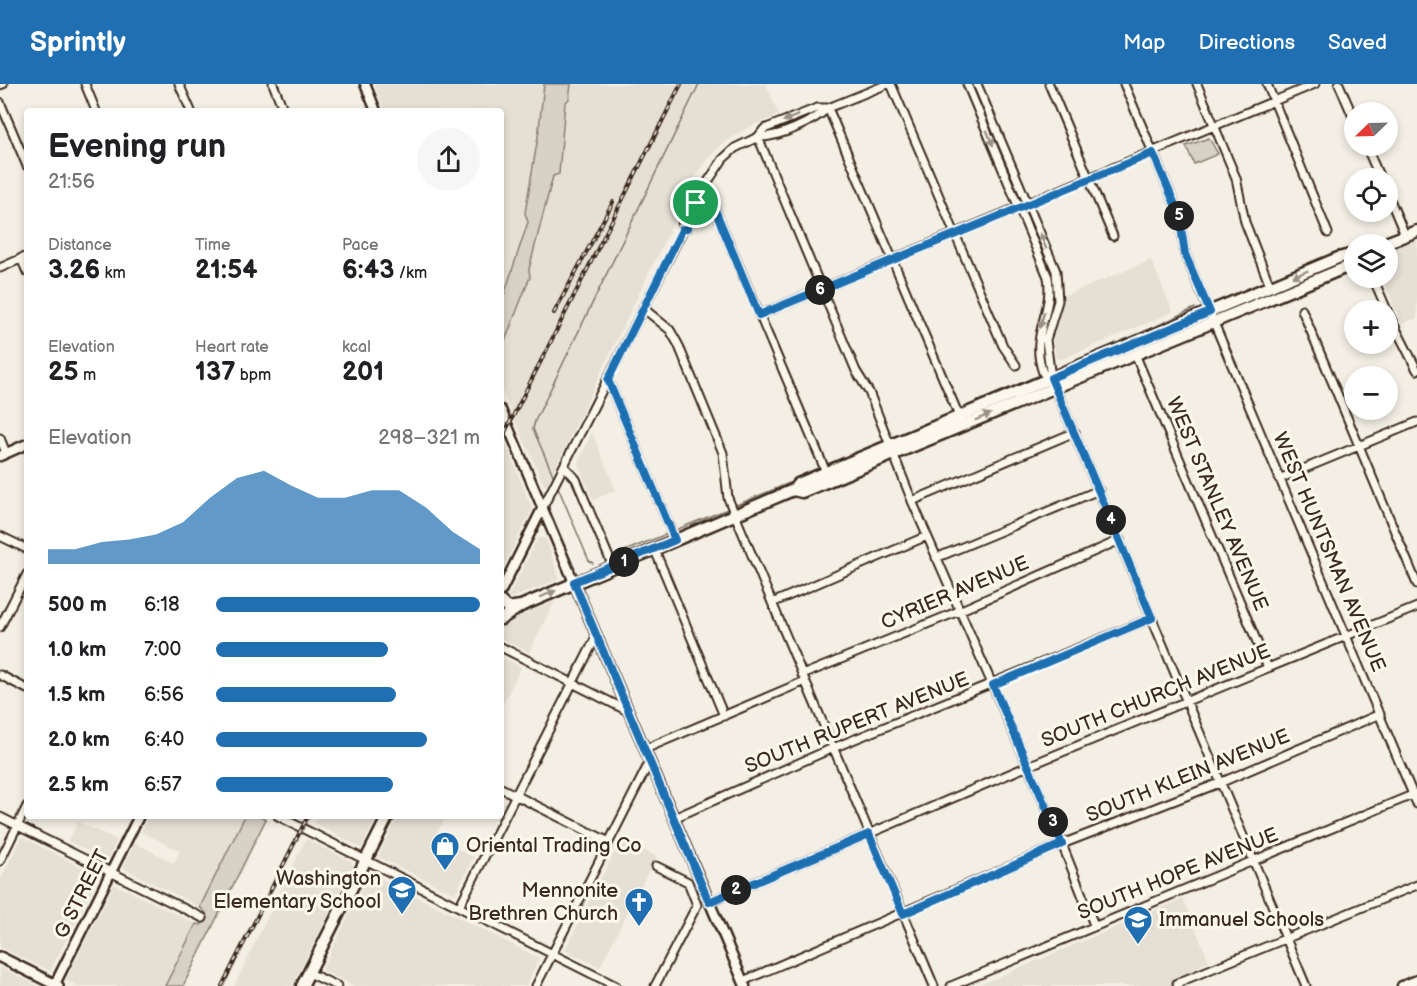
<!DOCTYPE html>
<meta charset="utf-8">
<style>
body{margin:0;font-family:"Balsamiq Sans",sans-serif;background:#f6f6f6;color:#202124;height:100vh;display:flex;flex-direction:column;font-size:22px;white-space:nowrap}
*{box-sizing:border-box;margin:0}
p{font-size:20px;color:#757577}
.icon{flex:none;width:33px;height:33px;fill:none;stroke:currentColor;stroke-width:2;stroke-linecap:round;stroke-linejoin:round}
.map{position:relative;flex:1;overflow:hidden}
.side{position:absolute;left:24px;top:24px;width:480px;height:711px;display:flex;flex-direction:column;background:#fff;border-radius:6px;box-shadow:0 3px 9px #0003}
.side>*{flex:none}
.needle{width:39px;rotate:247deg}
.controls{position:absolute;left:1344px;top:18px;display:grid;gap:12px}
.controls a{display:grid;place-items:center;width:54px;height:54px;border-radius:50%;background:#fff;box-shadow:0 3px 9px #0003;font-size:30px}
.pin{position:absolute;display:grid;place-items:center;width:51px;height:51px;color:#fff;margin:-26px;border:3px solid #fff;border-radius:50%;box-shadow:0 2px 6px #0007}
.km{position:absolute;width:30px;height:30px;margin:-15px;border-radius:50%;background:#222;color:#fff;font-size:16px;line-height:30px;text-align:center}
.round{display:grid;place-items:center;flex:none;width:63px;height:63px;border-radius:32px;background:#f6f6f6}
.head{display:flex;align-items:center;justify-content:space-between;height:102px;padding:0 24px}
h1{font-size:33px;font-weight:800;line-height:45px}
.stats{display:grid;grid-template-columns:repeat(3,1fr);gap:9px;height:102px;padding:6px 24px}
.stats div{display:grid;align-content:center}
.stats b{font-size:26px;font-weight:800}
.stats small{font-size:16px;font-weight:400}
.stats p{font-size:16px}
.chart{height:168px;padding:12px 24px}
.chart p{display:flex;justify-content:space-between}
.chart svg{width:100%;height:108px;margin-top:6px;fill:#1f6fb2;opacity:.7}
ul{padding:0 24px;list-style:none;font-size:20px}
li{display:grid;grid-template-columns:96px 72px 1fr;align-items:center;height:45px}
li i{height:15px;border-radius:8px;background:#1f6fb2}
header{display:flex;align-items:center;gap:36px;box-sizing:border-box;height:84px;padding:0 30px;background:#1f6fb2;color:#fff}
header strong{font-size:28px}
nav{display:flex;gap:33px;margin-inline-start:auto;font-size:21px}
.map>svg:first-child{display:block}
.built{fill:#e5dfd4}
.green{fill:#d8d1c6;stroke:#8a7e72;stroke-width:1.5}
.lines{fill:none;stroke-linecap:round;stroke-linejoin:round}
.stream{stroke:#817468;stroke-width:1.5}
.minor-casing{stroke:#3b2a1e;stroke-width:11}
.tertiary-casing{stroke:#3b2a1e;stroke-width:13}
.secondary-casing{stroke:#3b2a1e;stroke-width:14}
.primary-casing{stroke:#3b2a1e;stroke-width:15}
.minor{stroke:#fbf7ec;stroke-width:7}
.tertiary{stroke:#fbf7ec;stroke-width:8}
.secondary{stroke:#fbf7ec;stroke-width:9}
.primary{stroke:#fbf7ec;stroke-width:10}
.rail-casing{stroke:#3b2a1e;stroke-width:4}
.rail{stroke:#fbf7ec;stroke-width:1.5;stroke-dasharray:4.5;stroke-linecap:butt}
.oneway{fill:#9b9085}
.route-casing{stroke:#fff;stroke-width:12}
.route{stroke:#1f6fb2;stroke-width:8}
.labels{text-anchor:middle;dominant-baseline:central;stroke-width:6;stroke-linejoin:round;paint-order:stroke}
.street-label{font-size:20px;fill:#3b2a1e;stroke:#fbf7ec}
.poi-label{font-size:20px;fill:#3b2a1e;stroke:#fbf7ec;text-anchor:start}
</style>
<header>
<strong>Sprintly</strong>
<nav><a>Map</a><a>Directions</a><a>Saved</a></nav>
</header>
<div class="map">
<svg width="1417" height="902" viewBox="0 0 1417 902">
<rect width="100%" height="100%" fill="#f3efe4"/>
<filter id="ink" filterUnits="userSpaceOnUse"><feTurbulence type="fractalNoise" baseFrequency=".0167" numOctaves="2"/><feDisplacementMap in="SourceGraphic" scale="12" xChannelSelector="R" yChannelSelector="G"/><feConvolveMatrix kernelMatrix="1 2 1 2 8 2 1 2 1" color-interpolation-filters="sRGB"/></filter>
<g filter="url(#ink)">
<!-- built -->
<path class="built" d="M374 0H544L528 138 501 220V27H385Z
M571 0H766L779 31 749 43 725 58 708 74 695 93 547 401H544L501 305V267L530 193 529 185 553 92 559 90 565 19 569 15Z
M1417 154V234L1402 240 1382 194H1388V167Z
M1151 176 1173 228 1062 275 1056 274 1053 253 1064 212Z
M592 348 616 406 593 416 578 379Z
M505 358 532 425 501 487V367Z
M538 454H546L559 495 512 514 508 513Z
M555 517 529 568 501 554V540Z
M501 573 521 583 501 624Z
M149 732H245L200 823 123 784 135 759 174 779 180 767 141 748Z
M319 732H378L361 764 315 739Z
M398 732H446L432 758 435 754 474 773 455 810 378 773Z
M78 738 117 756 107 777 68 757Z
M22 753 99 792 50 887 0 863V797Z
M306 755 352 778 353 782 292 902H234Z
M621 755 656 772 600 883 565 866Z
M370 789 539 874 526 902H354L322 886Z
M114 800 196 840 165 902H78L66 896Z
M1183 815 1209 877 1182 891 1185 898 1179 902H977Z
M0 882 4 885 38 902H0Z"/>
<!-- green -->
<path class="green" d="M544 0H571L569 15 565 19 559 90 553 92 529 185 530 193 501 267V220L528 138 525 129 538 53Z
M1209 54 1218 70 1194 80 1186 62Z
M245 732H260L266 735 183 902H165L196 840 201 841 206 836V829L200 823Z"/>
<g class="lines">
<!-- stream -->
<path class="stream" d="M1114 262 1195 224
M1063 281 1099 268
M996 311 1032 294
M554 393 533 345 535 337 699 0
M558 403 589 477 593 479
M734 422 794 397
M673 447 730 424
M622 468 669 449"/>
<!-- minor casing -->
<g class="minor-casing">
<path id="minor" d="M85 0 96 27
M179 0 191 27
M273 0 284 27
M891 0 1003 262 1016 281
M967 0 1048 193C1054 229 1029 250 1043 289L1051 294
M977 0 1056 187 1058 217 1046 256 1051 294 1306 902
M1049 0 1113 152
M1124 0 1179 130 1185 170 1417 720
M1197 0 1236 94 1245 138 1270 202
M1267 0 1328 149
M1339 0 1354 35
M0 1 3 0
M0 18 27 82
M828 24 959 332
M758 53 856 287 869 308 912 417 1062 760 1094 841
M758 53C778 54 813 38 828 24L888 0
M1366 62 1380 94
M705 102 826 388
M1388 111 1405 151
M683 146 687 144 705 102 723 75 735 64 758 53 764 45 817 24H828
M21 174 27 188
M0 184 27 172
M1373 194 1387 226
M643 224 670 246 678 260 723 369 728 414 735 431 934 902
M1302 226 1417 500
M1388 229 1417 286
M759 231 1315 0
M1135 270 1268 584
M608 296 675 456
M0 354 6 369
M564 382 576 395 613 483
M1279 395 1417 338
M912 417 1075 348
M543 423 683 146 682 141 692 120 696 119
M0 452 27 465
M654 464 724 632
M936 474 1099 406
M772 519 927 452
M0 543 27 490
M501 563 628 627
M0 591 27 605
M802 591 959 527 1120 456
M645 665 805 597
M501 704 609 758
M278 732 616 902
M0 733 203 834
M674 734 833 664 1152 534
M0 777 27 722
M709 818 1028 682 1417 523
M459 823 597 551
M309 889 337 902
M743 897 1062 760 1222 698 1380 630
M536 902 650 677
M655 902 697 821 688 798 656 782
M951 902 1417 709
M1178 902 1177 899 1417 801"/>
</g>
<!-- tertiary casing -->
<g class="tertiary-casing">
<path id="tertiary" d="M365 0 376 27
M501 326 745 902
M0 372 27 360
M501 507 543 423
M54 902 139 732
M1402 902 1417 896"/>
</g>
<!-- secondary casing -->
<g class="secondary-casing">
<path id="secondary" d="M0 873 58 902"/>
</g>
<!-- primary casing -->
<g class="primary-casing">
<path id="primary" d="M1383 160 1417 147
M793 406 802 408 1354 180
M501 518 507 524 521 522
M501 535 521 522 793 406 798 400 857 375 1338 174 1354 170
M302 902 388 732"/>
</g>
<!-- minor -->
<use href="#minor" class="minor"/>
<!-- tertiary -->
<use href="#tertiary" class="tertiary"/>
<!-- secondary -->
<use href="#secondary" class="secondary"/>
<!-- primary -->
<use href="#primary" class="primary"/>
<!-- rail casing -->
<g class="rail-casing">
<path id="rail" d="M554 229 613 118
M501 356 681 0
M222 902 308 732"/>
</g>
<!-- rail -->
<use href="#rail" class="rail"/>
</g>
<!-- one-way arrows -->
<defs><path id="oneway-solid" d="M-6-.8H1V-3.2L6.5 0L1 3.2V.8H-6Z" transform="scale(1.5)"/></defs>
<g class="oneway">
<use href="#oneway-solid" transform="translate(791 34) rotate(158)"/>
<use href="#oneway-solid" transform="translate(990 54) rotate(67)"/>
<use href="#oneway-solid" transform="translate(1043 157) rotate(-113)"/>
<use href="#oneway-solid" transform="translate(1300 190) rotate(157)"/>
<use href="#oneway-solid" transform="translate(1042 236) rotate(107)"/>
<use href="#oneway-solid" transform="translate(983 333) rotate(-23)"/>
<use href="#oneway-solid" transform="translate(548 510) rotate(-23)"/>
</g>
</g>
<g class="lines" filter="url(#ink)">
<!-- route casing -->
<g class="route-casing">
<path id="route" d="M1153 69 1179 130 1185 170 1210 228 1051 294 1152 534 993 601 1062 760 903 830 869 750 709 818 574 498 675 456 608 296 682 146 687 144 705 102 759 231Z"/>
</g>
<!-- route -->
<use href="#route" class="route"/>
</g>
<!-- icons -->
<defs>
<g id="shop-pin" transform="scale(1.5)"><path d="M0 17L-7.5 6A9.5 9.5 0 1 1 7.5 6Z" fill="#1f6fb2" stroke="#fbf7ec"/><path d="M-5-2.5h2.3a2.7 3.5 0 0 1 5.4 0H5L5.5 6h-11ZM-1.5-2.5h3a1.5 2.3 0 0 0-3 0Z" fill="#fff"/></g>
<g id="school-pin" transform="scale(1.5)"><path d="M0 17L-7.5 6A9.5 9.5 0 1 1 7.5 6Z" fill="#1f6fb2" stroke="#fbf7ec"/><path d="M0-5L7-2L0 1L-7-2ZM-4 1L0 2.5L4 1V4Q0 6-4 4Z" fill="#fff"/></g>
<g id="church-pin" transform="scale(1.5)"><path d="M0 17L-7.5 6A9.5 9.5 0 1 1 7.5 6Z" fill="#1f6fb2" stroke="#fbf7ec"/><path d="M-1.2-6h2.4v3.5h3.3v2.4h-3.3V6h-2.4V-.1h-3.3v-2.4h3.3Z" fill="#fff"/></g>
</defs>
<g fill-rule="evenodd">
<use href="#shop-pin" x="445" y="762"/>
<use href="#school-pin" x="402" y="806"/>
<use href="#church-pin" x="639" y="818"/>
<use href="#school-pin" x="1138" y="836"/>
</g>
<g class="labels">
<!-- street labels -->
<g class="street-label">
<text transform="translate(1217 420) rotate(67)">WEST STANLEY AVENUE</text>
<text transform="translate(1329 468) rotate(67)">WEST HUNTSMAN AVENUE</text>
<text transform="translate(955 509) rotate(-23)">CYRIER AVENUE</text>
<text transform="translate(1156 612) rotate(-22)">SOUTH CHURCH AVENUE</text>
<text transform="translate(857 639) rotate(-22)">SOUTH RUPERT AVENUE</text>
<text transform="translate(1188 692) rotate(-22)">SOUTH KLEIN AVENUE</text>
<text transform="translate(1178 790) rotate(-22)">SOUTH HOPE AVENUE</text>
<text transform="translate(82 810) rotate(-63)">G STREET</text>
</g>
<!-- poi labels -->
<g class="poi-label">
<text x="466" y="762">Oriental Trading Co</text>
<text x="381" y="795" text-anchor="end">Washington<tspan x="381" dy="23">Elementary School</tspan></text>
<text x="618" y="807" text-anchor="end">Mennonite<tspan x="618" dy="23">Brethren Church</tspan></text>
<text x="1159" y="836">Immanuel Schools</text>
</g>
</g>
</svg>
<div class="controls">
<a><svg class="needle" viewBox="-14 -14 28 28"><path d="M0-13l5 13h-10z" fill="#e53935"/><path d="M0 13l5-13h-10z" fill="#757577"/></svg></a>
<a><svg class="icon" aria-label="locate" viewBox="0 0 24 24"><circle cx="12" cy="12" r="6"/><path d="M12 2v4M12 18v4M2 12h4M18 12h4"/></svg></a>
<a><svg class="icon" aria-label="layers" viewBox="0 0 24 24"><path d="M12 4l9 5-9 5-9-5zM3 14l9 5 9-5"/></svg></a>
<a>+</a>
<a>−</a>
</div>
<div class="pin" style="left:696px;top:119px;background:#1e9e55"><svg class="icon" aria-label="arrive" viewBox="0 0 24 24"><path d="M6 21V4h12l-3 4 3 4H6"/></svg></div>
<b class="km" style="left:624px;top:478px">1</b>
<b class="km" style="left:736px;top:806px">2</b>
<b class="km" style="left:1053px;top:738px">3</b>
<b class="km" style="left:1111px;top:436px">4</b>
<b class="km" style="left:1179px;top:132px">5</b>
<b class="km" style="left:820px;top:206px">6</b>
<section class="side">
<div class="head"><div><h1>Evening run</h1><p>21:56</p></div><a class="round"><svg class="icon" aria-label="share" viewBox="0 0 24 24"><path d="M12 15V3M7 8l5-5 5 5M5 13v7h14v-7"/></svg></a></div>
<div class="stats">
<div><p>Distance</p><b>3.26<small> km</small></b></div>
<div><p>Time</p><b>21:54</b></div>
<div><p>Pace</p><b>6:43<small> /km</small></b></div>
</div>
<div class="stats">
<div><p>Elevation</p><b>25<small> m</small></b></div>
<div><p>Heart rate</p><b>137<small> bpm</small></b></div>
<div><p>kcal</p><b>201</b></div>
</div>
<div class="chart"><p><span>Elevation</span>298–321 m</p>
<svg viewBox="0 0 160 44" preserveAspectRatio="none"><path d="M0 44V38L10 38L20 35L30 34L40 32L50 27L60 17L70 9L80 6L90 12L100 17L110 17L120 14L130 14L140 21L150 31L160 38V44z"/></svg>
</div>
<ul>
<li><b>500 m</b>6:18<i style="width:100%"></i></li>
<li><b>1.0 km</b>7:00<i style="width:65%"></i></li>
<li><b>1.5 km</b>6:56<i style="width:68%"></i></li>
<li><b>2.0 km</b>6:40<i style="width:80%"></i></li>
<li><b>2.5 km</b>6:57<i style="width:67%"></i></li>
</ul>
</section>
</div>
